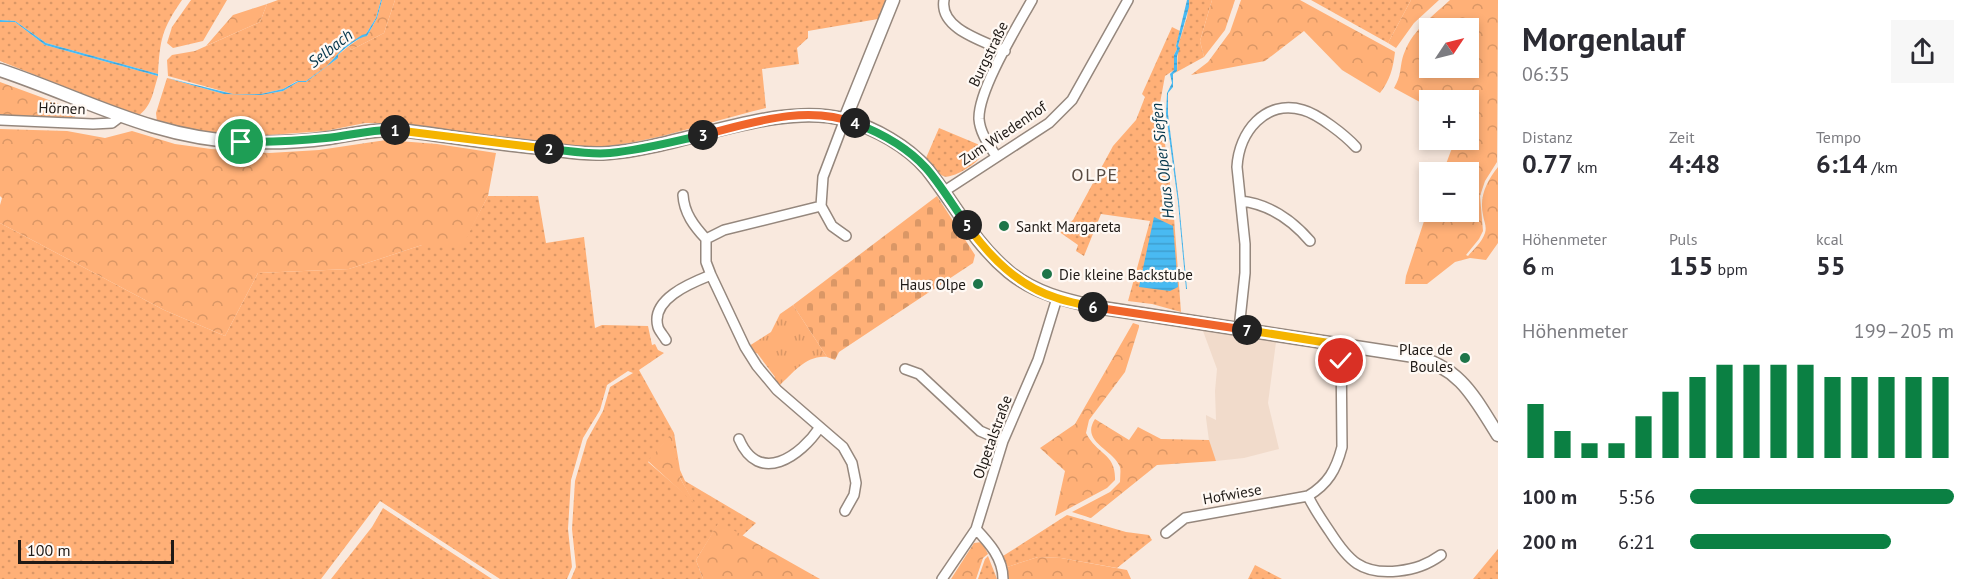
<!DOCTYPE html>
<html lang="de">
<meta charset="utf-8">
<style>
body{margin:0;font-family:"PT Sans",sans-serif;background:#f7f7f7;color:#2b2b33;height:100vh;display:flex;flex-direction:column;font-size:22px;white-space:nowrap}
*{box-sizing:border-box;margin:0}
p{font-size:20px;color:#7c7c81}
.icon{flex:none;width:33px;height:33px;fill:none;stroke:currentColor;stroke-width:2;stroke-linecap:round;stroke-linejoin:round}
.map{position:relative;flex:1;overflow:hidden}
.details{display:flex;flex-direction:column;background:#fff;width:480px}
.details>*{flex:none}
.needle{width:39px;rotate:55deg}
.controls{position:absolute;left:1419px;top:18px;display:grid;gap:12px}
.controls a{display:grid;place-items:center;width:60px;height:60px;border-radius:0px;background:#fff;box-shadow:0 3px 9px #0003;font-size:30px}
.scale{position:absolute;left:18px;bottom:15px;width:156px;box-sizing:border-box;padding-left:6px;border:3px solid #1f1a16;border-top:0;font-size:16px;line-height:21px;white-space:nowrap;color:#1f1a16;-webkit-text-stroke:4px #fff9f4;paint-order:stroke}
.pin{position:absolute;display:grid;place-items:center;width:51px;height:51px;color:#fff;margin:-26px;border:3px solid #fff;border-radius:50%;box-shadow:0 2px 6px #0007}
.km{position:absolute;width:30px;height:30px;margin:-15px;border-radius:50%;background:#222;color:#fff;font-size:16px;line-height:30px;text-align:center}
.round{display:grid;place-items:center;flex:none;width:63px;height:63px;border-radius:0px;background:#f7f7f7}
.headline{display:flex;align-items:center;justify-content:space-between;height:102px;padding:0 24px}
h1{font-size:33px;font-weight:700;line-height:45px}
.stats{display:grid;grid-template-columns:repeat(3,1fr);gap:9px;height:102px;padding:6px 24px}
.stats div{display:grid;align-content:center}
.stats b{font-size:26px;font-weight:700}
.stats small{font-size:16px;font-weight:400}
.stats p{font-size:16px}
.chart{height:168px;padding:12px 24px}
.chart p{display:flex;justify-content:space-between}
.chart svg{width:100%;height:108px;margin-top:6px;stroke:#0b8043;stroke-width:6}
ul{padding:0 24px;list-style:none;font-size:20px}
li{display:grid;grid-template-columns:96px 72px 1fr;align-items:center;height:45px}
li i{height:15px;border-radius:8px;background:#0b8043}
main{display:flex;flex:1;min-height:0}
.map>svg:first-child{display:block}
.built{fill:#f1dbcb}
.grass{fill:url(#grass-dots);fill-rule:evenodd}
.forest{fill:url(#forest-crowns);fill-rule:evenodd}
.cemetery{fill:url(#cemetery-stones)}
.park{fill:url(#park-tufts)}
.water{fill:url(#water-rules)}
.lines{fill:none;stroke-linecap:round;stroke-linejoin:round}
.street-casing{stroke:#95877d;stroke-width:12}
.secondary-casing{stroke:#95877d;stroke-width:15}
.street{stroke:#fff;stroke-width:9}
.secondary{stroke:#fff;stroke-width:12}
.split-1-casing{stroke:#fff;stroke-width:12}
.split-2-casing{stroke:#fff;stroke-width:12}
.split-3-casing{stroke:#fff;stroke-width:12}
.split-4-casing{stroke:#fff;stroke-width:12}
.split-5-casing{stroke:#fff;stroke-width:12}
.split-6-casing{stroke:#fff;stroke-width:12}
.split-7-casing{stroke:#fff;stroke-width:12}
.split-8-casing{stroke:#fff;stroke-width:12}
.split-1{stroke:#22a559;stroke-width:8}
.split-2{stroke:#f5b400;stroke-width:8}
.split-3{stroke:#22a559;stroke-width:8}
.split-4{stroke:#f0652b;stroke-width:8}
.split-5{stroke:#22a559;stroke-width:8}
.split-6{stroke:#f5b400;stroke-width:8}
.split-7{stroke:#f0652b;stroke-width:8}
.split-8{stroke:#f5b400;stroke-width:8}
.poi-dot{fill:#1e7549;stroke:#fff9f4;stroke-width:2}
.labels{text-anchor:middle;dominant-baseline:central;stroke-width:4.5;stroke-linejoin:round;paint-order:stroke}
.street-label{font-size:15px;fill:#1f1a16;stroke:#fff9f4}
.poi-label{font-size:15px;fill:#1f1a16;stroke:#fff9f4;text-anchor:start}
.water-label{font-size:16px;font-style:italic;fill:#02354b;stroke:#fff9f4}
.quarter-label{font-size:18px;letter-spacing:1.5px;fill:#594c43;stroke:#fff9f4}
</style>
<main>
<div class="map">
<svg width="1498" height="579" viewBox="0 0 1498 579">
<defs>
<pattern id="grass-dots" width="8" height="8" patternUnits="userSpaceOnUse" patternTransform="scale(1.5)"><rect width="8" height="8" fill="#ffb077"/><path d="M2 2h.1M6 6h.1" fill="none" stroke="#da9766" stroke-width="1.8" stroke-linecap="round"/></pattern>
<pattern id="forest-crowns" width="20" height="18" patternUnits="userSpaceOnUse" patternTransform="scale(1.5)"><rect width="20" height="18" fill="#ffb077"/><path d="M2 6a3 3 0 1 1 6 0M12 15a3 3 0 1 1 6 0" fill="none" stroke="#da9766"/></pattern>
<pattern id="cemetery-stones" width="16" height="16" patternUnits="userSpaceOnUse" patternTransform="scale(1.5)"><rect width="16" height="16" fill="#ffb077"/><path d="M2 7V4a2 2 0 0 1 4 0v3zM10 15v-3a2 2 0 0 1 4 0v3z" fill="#da9766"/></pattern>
<pattern id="park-tufts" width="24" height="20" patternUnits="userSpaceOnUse" patternTransform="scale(1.5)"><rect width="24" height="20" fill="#ffb077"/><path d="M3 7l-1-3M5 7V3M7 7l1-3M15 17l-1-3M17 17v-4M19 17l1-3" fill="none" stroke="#da9766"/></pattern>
<pattern id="water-rules" width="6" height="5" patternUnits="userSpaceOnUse" patternTransform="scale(1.5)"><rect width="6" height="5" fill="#49baf2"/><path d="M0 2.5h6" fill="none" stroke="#3f9fcf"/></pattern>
</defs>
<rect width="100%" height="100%" fill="#f9e9de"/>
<!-- built -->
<path class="built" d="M1203 331 1276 342 1268 403 1279 449 1244 458 1216 461 1210 448 1206 418V415L1216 420 1215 391 1217 369Z"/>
<!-- grass -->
<path class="grass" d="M0 0H182C162 29 160 39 158 74L46 43 15 21 0 20Z
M191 0H227L203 41 173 48 167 43 172 27Z
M278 0H381L376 18 366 34 344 47 327 66 306 81H297L283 89 261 94H233L168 76 167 60 172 55 195 51 260 22 267 4Z
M395 0H886L878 19 808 31V38L797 48 799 64 762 69 766 108C706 122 646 146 583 148L399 123H365L325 131 269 135 214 133 178 127 157 122 156 113 167 78 224 94 261 95 283 91 298 82H306L338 58V55L349 46 351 50 384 33Z
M1189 0H1212L1200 41 1204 57 1173 74 1177 71 1178 46 1187 17Z
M1311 0H1411L1388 43Z
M0 22H15L45 45 158 76C153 92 152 106 138 116L0 61Z
M1172 27 1180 31 1176 46 1177 49 1174 55V70L1165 76 1160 103 1174 217 1181 312 1152 304 1128 301 1150 221 1101 214 1084 256 1076 251 1078 245 1058 231 1073 220 1113 146 1136 120 1145 97 1142 94Z
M939 128 982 146C982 150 983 153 981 156 977 164 951 180 943 176 936 173 931 163 926 158Z
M488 196H538L546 243 584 237 595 328 602 325 648 326 652 345 655 344 658 350 664 353 639 370 674 433 680 470 685 481 756 523 742 536 719 523 696 560 703 579H571L576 567 572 529 575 481 587 440 603 411 610 387 633 373 628 371 607 385 600 410 583 438 571 480 568 529 572 567 567 579H500L380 501 321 579H0V223L164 310 225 336 258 273 349 269 422 245H462ZM671 435 678 474 692 500 648 462Z
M383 508 492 579H331L372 527Z
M1067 515 1126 532 1149 535 1152 540 1117 568 1061 558 1038 557 1007 567 1003 556Z
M1498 549V579H1473Z
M988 556 997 579H978L985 559Z
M1255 565 1282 579H1248Z"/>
<!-- forest -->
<path class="forest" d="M382 0H395L384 33 351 50 349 46 363 36H367L377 18Z
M1212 0H1235L1225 30 1204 57 1200 41Z
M1241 0H1300L1395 52C1393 69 1390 80 1380 93L1342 70 1304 31 1265 61 1191 75 1208 62 1230 32Z
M1411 0H1439L1414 23 1396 48 1388 43Z
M1450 0H1498L1497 162 1485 181 1480 196 1483 231 1479 239 1466 255 1468 256C1474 249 1482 242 1485 233 1487 226 1484 222 1483 215 1479 196 1487 181 1498 167V243L1486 260 1470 258 1455 262 1427 284H1405L1406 276 1429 206 1430 212H1468V172H1443L1455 140H1468V100H1430L1429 107 1394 88C1403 73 1399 64 1405 51 1413 30 1434 15 1450 0ZM1430 28H1468V68H1430Z
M267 4 260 22 206 46 233 15Z
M0 82 76 110 75 117 34 118 0 116Z
M0 129 67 131 105 138 132 131 175 144 211 149 269 153 319 150 386 140 437 144 496 153 488 196 463 245H422L349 269 258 273 225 336 164 310 0 223V205L2 198 0 196Z
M1133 323 1139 325V327L1125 372 1089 420 1086 433C1097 455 1116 453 1115 480L1107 488 1055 516 1065 471 1040 448 1075 424Z
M1095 419 1129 440 1138 427 1161 439 1209 440 1216 461 1157 465 1091 518 1072 512 1110 492 1120 482C1120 477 1121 471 1120 467 1113 449 1080 442 1095 419Z
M671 434 680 478 695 504 648 461Z
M719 522 820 579H703L696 560Z
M982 542 988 554 983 558 976 579H951L974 543Z
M1038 557 1061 558 1127 570 1131 579H1008L1007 567Z"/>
<!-- cemetery -->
<path class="cemetery" d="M937 196 975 255 973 263 839 352 835 360 827 357 793 305Z"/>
<!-- park -->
<path class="park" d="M793 305 827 357C806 355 793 373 779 386L773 379 775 377 757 353 754 355 749 346 771 332 780 314Z"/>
<!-- water -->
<path class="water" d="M381 0H382L377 18 367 36C357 38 345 48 338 55V58L306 82H298L283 91 261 95 224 94 167 78 233 94H261L283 89 298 81H306L327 66 344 47 362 35 366 34 376 18Z
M1187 0H1189V7L1178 46 1180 48 1177 56V71L1173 74V87L1168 93V114L1179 202 1187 289H1186L1178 202 1166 114 1167 93 1172 83 1170 74 1174 70V55L1177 49 1176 46Z
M0 20 15 21 46 43 158 74V76L45 45 15 22H0Z
M1154 217 1173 226 1178 287 1170 291 1139 287Z"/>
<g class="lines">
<!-- street casing -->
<g class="street-casing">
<path id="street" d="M944 0C939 29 984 41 1005 51
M845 119 823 177 821 206 724 230 706 239V262L711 275 745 347 757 366 777 390 843 447 852 463 856 483 854 495 845 511
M0 120 93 124 112 123 120 117
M996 156C989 145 980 133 979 119 978 90 1017 27 1032 0
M943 192 1049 123 1072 100 1128 0
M683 195C684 213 694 226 706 239
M1241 201C1268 204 1292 220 1310 241
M821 206 832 226 846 236
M1239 329 1245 273V244L1237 167C1239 132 1265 99 1303 110 1318 114 1345 135 1356 147
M666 340C664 336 659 331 658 327 650 299 691 283 711 275
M905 369 919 374 980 431 1003 441
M739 439C759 486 801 456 820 427
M1308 496C1314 509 1322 520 1330 532 1348 560 1361 575 1398 571 1415 569 1427 565 1441 555
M976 529C989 543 1003 558 1003 579
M1166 533 1185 518 1308 496C1328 484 1336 470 1342 447L1341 345
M942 579 976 529 1003 441 1038 360 1057 298"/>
</g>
<!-- secondary casing -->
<g class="secondary-casing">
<path id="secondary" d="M0 70C84 98 152 138 243 142 271 143 301 142 329 138 354 134 376 129 401 130 448 136 494 144 541 148 564 151 587 155 609 153 680 148 779 100 846 120 875 128 907 146 927 169 954 203 974 243 1009 272 1035 293 1064 300 1096 307L1414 356C1461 368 1474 397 1498 435
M845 119 893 0"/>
</g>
<!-- street -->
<use href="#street" class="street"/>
<!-- secondary -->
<use href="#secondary" class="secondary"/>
</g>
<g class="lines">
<!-- split-1 casing -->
<g class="split-1-casing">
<path id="split-1" d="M241 142C269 142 297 141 326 138 349 136 371 129 395 130"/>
</g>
<!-- split-2 casing -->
<g class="split-2-casing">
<path id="split-2" d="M395 130 549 149"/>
</g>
<!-- split-3 casing -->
<g class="split-3-casing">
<path id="split-3" d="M549 149C570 151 590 155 610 153 642 150 672 142 703 135"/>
</g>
<!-- split-4 casing -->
<g class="split-4-casing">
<path id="split-4" d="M703 135C751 123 806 104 855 123"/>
</g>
<!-- split-5 casing -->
<g class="split-5-casing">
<path id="split-5" d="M855 123C881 133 907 147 926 168 941 185 953 206 967 225"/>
</g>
<!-- split-6 casing -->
<g class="split-6-casing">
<path id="split-6" d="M967 225C990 257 1018 286 1057 298 1068 302 1081 304 1093 307"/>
</g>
<!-- split-7 casing -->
<g class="split-7-casing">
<path id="split-7" d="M1093 307 1247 330"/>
</g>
<!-- split-8 casing -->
<g class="split-8-casing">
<path id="split-8" d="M1247 330 1341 345V361"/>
</g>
<!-- split-1 -->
<use href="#split-1" class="split-1"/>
<!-- split-2 -->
<use href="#split-2" class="split-2"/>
<!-- split-3 -->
<use href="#split-3" class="split-3"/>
<!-- split-4 -->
<use href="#split-4" class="split-4"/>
<!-- split-5 -->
<use href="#split-5" class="split-5"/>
<!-- split-6 -->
<use href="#split-6" class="split-6"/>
<!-- split-7 -->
<use href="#split-7" class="split-7"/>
<!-- split-8 -->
<use href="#split-8" class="split-8"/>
</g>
<!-- markers -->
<g class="poi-dot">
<circle cx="1004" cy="226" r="6"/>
<circle cx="1047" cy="274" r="6"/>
<circle cx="978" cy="284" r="6"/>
<circle cx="1465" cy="358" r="6"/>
</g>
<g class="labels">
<!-- street labels -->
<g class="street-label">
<text transform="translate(988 54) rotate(-64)">Burgstraße</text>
<text transform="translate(62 108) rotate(2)">Hörnen</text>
<text transform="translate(1003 133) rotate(-34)">Zum Wiedenhof</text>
<text transform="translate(992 437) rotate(-70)">Olpetalstraße</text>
<text transform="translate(1232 494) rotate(-10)">Hofwiese</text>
</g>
<!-- poi labels -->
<g class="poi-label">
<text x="1016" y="226">Sankt Margareta</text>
<text x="1059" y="274">Die kleine Backstube</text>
<text x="966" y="284" text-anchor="end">Haus Olpe</text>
<text x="1453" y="349" text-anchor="end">Place de<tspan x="1453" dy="17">Boules</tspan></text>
</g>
<!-- water labels -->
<g class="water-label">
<text transform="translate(330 48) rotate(-38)">Selbach</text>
<text transform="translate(1162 161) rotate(-96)">Haus Olper Siefen</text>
</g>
<!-- quarter labels -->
<g class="quarter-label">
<text x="1095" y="174">OLPE</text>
</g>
</g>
</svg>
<div class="controls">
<a><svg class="needle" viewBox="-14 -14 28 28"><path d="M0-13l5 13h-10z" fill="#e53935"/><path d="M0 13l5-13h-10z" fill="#7c7c81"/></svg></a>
<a>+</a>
<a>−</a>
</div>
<div class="scale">100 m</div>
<div class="pin" style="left:241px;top:142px;background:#1e9e55"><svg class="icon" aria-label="arrive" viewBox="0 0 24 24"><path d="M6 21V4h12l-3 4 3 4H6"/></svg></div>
<div class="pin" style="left:1341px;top:361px;background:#d93025"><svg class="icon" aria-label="check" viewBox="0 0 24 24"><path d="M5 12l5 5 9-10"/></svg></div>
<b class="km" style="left:395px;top:130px">1</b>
<b class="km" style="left:549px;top:149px">2</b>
<b class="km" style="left:703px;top:135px">3</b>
<b class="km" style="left:855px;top:123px">4</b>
<b class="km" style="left:967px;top:225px">5</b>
<b class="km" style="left:1093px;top:307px">6</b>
<b class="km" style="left:1247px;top:330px">7</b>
</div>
<section class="details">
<div class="headline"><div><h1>Morgenlauf</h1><p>06:35</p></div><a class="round"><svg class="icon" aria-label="share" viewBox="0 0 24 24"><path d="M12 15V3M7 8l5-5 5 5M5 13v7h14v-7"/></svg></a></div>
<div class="stats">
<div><p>Distanz</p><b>0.77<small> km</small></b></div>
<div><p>Zeit</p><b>4:48</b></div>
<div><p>Tempo</p><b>6:14<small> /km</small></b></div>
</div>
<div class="stats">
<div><p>Höhenmeter</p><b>6<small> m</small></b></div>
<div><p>Puls</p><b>155<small> bpm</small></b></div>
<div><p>kcal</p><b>55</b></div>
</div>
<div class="chart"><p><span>Höhenmeter</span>199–205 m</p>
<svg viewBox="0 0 160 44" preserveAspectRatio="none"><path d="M5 44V22M15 44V33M25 44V38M35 44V38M45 44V27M55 44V17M65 44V11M75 44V6M85 44V6M95 44V6M105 44V6M115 44V11M125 44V11M135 44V11M145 44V11M155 44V11"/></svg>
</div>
<ul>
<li><b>100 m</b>5:56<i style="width:100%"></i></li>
<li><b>200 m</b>6:21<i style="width:76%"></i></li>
</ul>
</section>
</main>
